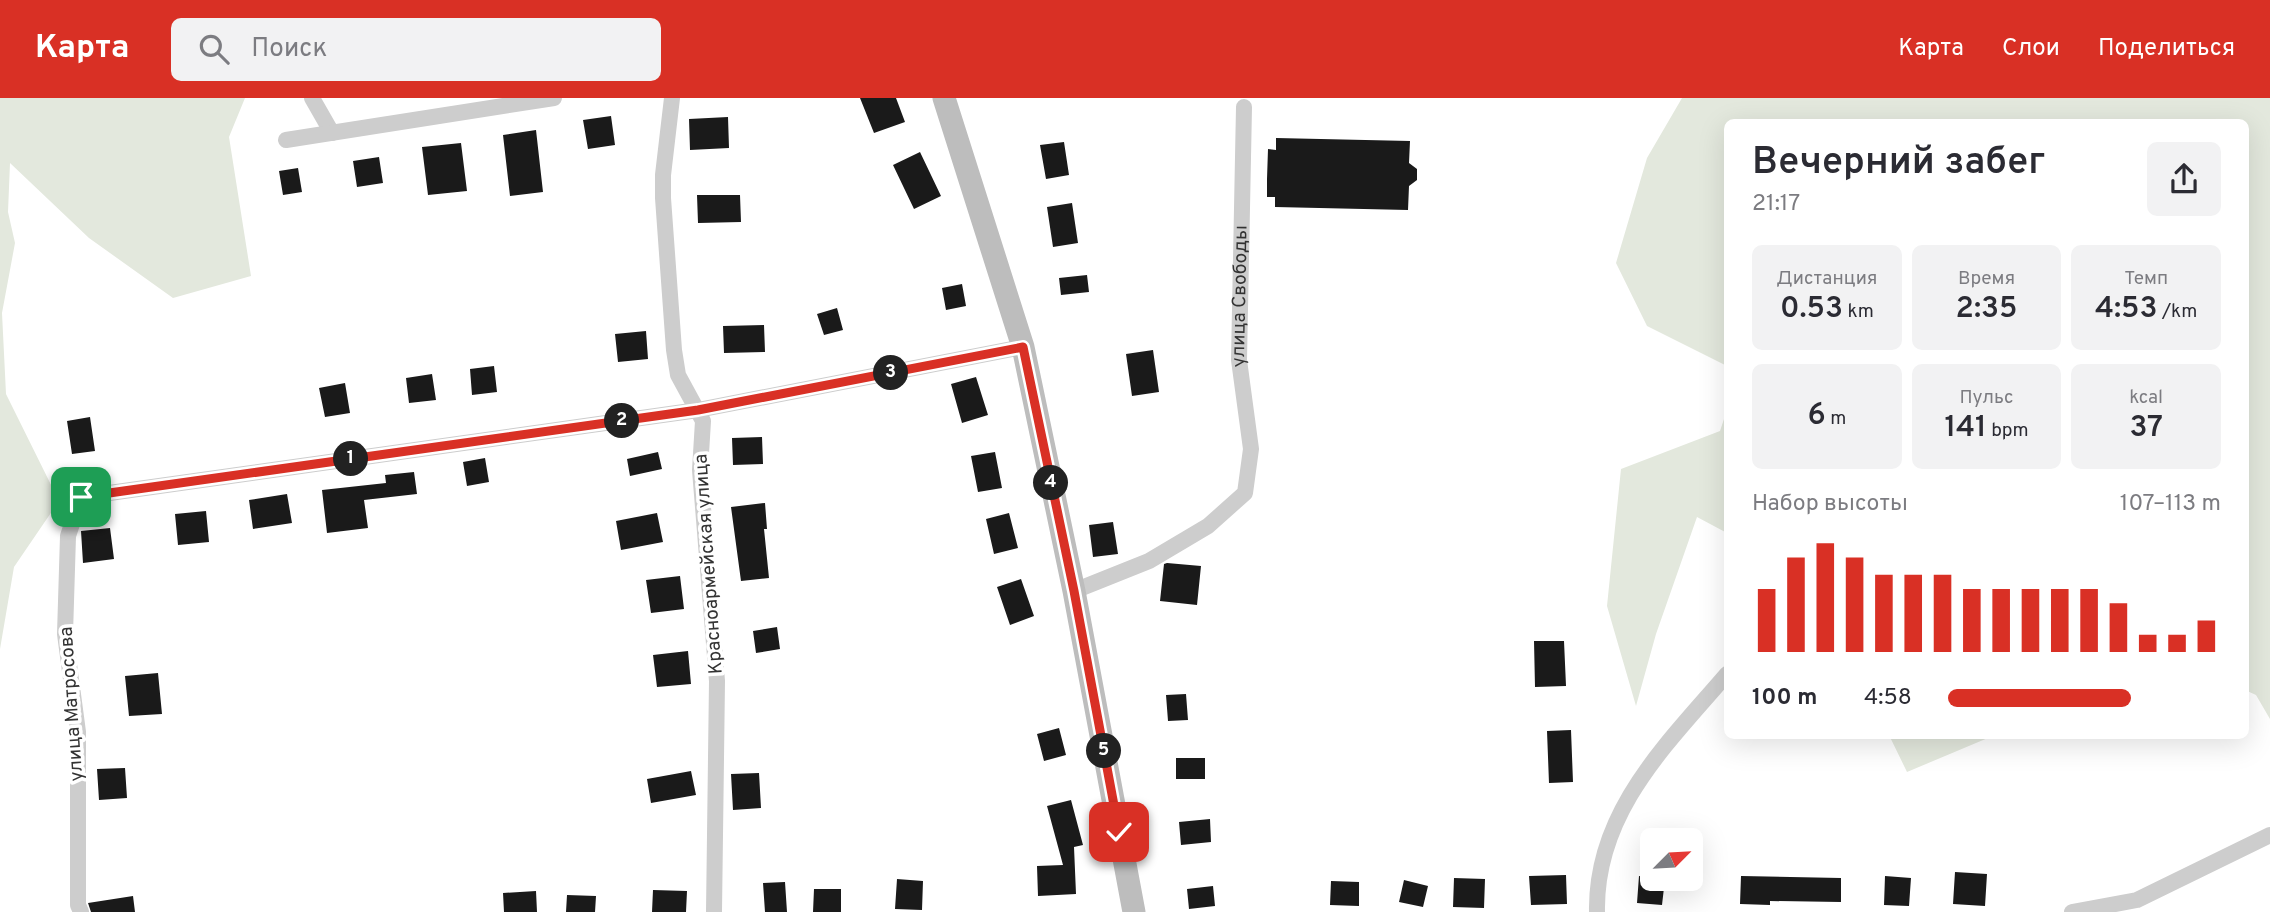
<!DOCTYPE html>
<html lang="ru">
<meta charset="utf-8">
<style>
body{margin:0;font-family:Overpass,sans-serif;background:#f2f2f3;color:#2b2b33;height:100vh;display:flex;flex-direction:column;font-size:26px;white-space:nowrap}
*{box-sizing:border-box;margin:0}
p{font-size:23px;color:#7c7c81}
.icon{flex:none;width:38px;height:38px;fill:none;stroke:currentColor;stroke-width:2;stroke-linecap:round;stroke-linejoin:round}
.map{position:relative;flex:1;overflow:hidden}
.sheet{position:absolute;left:1724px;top:21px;width:525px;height:620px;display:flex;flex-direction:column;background:#fff;border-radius:10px;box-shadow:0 7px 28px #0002}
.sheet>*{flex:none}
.needle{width:46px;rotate:66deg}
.fabs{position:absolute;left:1640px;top:730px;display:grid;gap:14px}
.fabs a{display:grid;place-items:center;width:63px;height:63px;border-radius:10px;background:#fff;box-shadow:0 7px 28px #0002;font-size:35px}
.pin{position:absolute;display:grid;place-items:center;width:60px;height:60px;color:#fff;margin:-30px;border-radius:14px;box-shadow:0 4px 10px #0006}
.km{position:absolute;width:35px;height:35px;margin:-18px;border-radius:50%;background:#222;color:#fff;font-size:19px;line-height:35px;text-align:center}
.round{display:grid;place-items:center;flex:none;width:74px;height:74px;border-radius:10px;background:#f2f2f3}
.headline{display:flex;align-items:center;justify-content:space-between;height:119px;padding:0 28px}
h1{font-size:38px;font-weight:600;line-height:52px}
.stats{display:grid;grid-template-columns:repeat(3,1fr);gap:10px;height:119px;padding:7px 28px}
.stats div{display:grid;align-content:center;border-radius:10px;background:#f2f2f3;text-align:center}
.stats b{font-size:30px;font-weight:600}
.stats small{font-size:19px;font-weight:400}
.stats p{font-size:19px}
.chart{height:196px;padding:14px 28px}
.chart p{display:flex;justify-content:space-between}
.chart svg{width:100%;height:126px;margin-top:7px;stroke:#d93025;stroke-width:6}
ul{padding:0 28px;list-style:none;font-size:23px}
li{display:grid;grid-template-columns:112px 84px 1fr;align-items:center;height:52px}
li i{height:18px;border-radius:9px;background:#d93025}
header{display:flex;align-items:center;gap:42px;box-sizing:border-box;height:98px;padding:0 35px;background:#d93025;color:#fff}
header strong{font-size:33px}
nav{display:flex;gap:38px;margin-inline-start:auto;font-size:24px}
.search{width:490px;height:63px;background:#f2f2f3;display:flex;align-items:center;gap:18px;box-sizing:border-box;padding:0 24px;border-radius:10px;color:#7c7c81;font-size:26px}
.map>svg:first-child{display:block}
.green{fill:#e3e8dd}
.building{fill:#1a1a1a}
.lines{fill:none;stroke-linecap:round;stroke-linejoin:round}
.street{stroke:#cdcdcd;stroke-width:16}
.secondary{stroke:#bdbdbd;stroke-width:23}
.route-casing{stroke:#fff;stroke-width:14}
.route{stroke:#d93025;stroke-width:9}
.labels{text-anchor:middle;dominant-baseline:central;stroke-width:7;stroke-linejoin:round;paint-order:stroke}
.street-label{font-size:19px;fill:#333;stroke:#fff}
</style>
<header>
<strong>Карта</strong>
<div class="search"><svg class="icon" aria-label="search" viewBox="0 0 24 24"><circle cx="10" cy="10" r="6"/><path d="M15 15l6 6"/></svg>Поиск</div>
<nav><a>Карта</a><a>Слои</a><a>Поделиться</a></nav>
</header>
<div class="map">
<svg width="2270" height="814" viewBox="0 0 2270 814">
<rect width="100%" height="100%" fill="#fff"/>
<!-- green -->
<path class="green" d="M0 0H245L229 39 251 178 173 200 89 140 10 65 8 114 15 145 2 215 6 296 59 403 14 469 0 551Z
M1682 0H2270V621L2256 597 2245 592V24H1727V268L1647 228 1616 165 1647 60Z
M1727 312V435L1697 419 1656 536 1636 608 1607 508 1621 371 1720 333Z
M1889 637H1995L1907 674Z"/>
<!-- building -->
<path class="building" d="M860 0H896L905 24 874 35Z
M611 18 615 47 588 51 583 22Z
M728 19 729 50 690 52 689 21Z
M536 32 543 94 510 98 503 37Z
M1276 40 1410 43 1409 65 1417 71V82L1409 88 1408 112 1275 109V99H1267V81L1268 51 1276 52Z
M1064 44 1069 77 1046 81 1040 47Z
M461 45 467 93 428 97 422 49Z
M920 54 941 98 914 111 893 67Z
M379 59 383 85 357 89 353 63Z
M298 70 302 94 283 97 279 73Z
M697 97H740L741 124 698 125Z
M1072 105 1078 145 1053 149 1047 109Z
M1087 177 1089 194 1061 197 1059 180Z
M962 186 966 208 946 212 942 190Z
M837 210 843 232 824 237 817 216Z
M764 227 765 254 724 255 723 228Z
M646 233 648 261 618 264 615 236Z
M1153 252 1159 294 1132 298 1126 256Z
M494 268 497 294 472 297 470 271Z
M432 276 436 302 409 305 406 280Z
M976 279 988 317 962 325 951 286Z
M345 285 350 315 325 319 319 290Z
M90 319 95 353 72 356 67 323Z
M762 339 763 366 733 367 732 340Z
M658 354 662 371 630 378 627 361Z
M995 354 1002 390 978 394 971 358Z
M485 360 489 384 467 388 463 364Z
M414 374 417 396 364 402 368 430 327 435 322 392 386 385 385 377Z
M287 396 292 425 253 431 249 402Z
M765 405 767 431H764L769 480 741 483 731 409Z
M206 413 209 444 178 447 175 416Z
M657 415 663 444 621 452 616 423Z
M1009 415 1018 450 994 456 986 421Z
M1113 424 1118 456 1093 459 1089 427Z
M110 430 114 461 83 465 81 433Z
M1167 465 1201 468 1197 507 1160 503 1164 466Z
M680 478 684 511 651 515 646 482Z
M1021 481 1034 518 1010 527 997 489Z
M777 529 780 551 756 555 753 533Z
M1534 543H1564L1566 588 1535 589Z
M688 553 691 586 657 589 653 557Z
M158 575 162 616 129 618 125 578Z
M1186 596 1188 622 1168 623 1166 597Z
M1059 630 1066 657 1044 663 1037 636Z
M1571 632 1573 684 1549 685 1547 633Z
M1176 660H1205V681H1176Z
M125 670 127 700 99 702 97 671Z
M691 673 696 697 651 705 647 681Z
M759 675 761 710 733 712 731 676Z
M1071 702 1083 747 1074 749 1076 796 1038 798 1037 768 1063 767 1047 708Z
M1210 721 1211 744 1181 747 1179 724Z
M1955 774 1987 776 1985 808 1953 806Z
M1566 777 1567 806 1531 807 1529 778Z
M1639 778 1665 781 1662 807 1637 805Z
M1741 778 1841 780V804L1770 803V807L1740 806Z
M1885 778 1911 780 1909 808 1884 807Z
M1454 780 1485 781 1484 810 1453 809Z
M897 781 923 783 922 812 895 811Z
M1404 782 1428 788 1423 809 1399 804Z
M1331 783 1359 784V808L1330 807Z
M785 784 787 814H765L763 785Z
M1213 788 1215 808 1189 811 1187 791Z
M814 791H841V814H813Z
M653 792 687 793 686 814H652Z
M536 793 537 814H504L503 795Z
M567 797 596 798 595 814H566Z
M133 798 135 814H91L88 805Z"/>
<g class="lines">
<!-- street -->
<g class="street">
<path d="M312 0 332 35"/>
<path d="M672 0 663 77V100L674 252 678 277 703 323 700 372 717 583 714 814"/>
<path d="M286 42 554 0"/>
<path id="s1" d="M1074 493 1149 463 1208 428 1245 395 1251 351 1239 262 1244 9"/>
<path d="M81 814 78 807V634L65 536 68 438 81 399 698 312 1023 249"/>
<path d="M1597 814C1595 714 1667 646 1727 576"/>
<path d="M2072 814 2137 802 2270 737"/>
</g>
<!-- secondary -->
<path class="secondary" d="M944 0 1023 249 1074 493 1134 814"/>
</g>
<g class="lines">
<!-- route casing -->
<g class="route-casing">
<path id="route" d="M81 399 698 312 1023 249 1074 493 1119 734"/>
</g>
<!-- route -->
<use href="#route" class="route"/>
</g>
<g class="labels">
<!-- street labels -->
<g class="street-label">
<text stroke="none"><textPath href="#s1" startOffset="397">улица Свободы</textPath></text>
<text transform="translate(709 466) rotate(-94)">Красноармейская улица</text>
<text transform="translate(72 606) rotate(-94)">улица Матросова</text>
</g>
</g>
</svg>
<div class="fabs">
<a><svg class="needle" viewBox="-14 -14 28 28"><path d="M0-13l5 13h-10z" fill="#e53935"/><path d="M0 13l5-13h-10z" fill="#7c7c81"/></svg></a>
</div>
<div class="pin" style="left:81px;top:399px;background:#1e9e55"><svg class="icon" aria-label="arrive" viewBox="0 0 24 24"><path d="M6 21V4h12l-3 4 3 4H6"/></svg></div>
<div class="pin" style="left:1119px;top:734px;background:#d93025"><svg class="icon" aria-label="check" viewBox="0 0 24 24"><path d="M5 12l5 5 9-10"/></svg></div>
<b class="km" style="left:351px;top:361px">1</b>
<b class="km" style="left:622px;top:323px">2</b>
<b class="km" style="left:891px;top:275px">3</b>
<b class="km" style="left:1051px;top:385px">4</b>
<b class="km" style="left:1104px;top:653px">5</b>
<section class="sheet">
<div class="headline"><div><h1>Вечерний забег</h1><p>21:17</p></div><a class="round"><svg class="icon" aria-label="share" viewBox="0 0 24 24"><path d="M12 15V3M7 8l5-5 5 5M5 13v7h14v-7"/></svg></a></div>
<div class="stats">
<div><p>Дистанция</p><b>0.53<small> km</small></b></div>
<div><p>Время</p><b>2:35</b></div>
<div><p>Темп</p><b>4:53<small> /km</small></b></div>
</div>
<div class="stats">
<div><b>6<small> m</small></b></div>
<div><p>Пульс</p><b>141<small> bpm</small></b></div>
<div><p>kcal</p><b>37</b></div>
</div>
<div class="chart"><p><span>Набор высоты</span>107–113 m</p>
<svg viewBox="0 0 160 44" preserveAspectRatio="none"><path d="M5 44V22M15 44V11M25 44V6M35 44V11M45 44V17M55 44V17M65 44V17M75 44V22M85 44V22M95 44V22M105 44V22M115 44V22M125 44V27M135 44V38M145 44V38M155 44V33"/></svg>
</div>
<ul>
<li><b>100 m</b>4:58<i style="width:67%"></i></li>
</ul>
</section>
</div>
